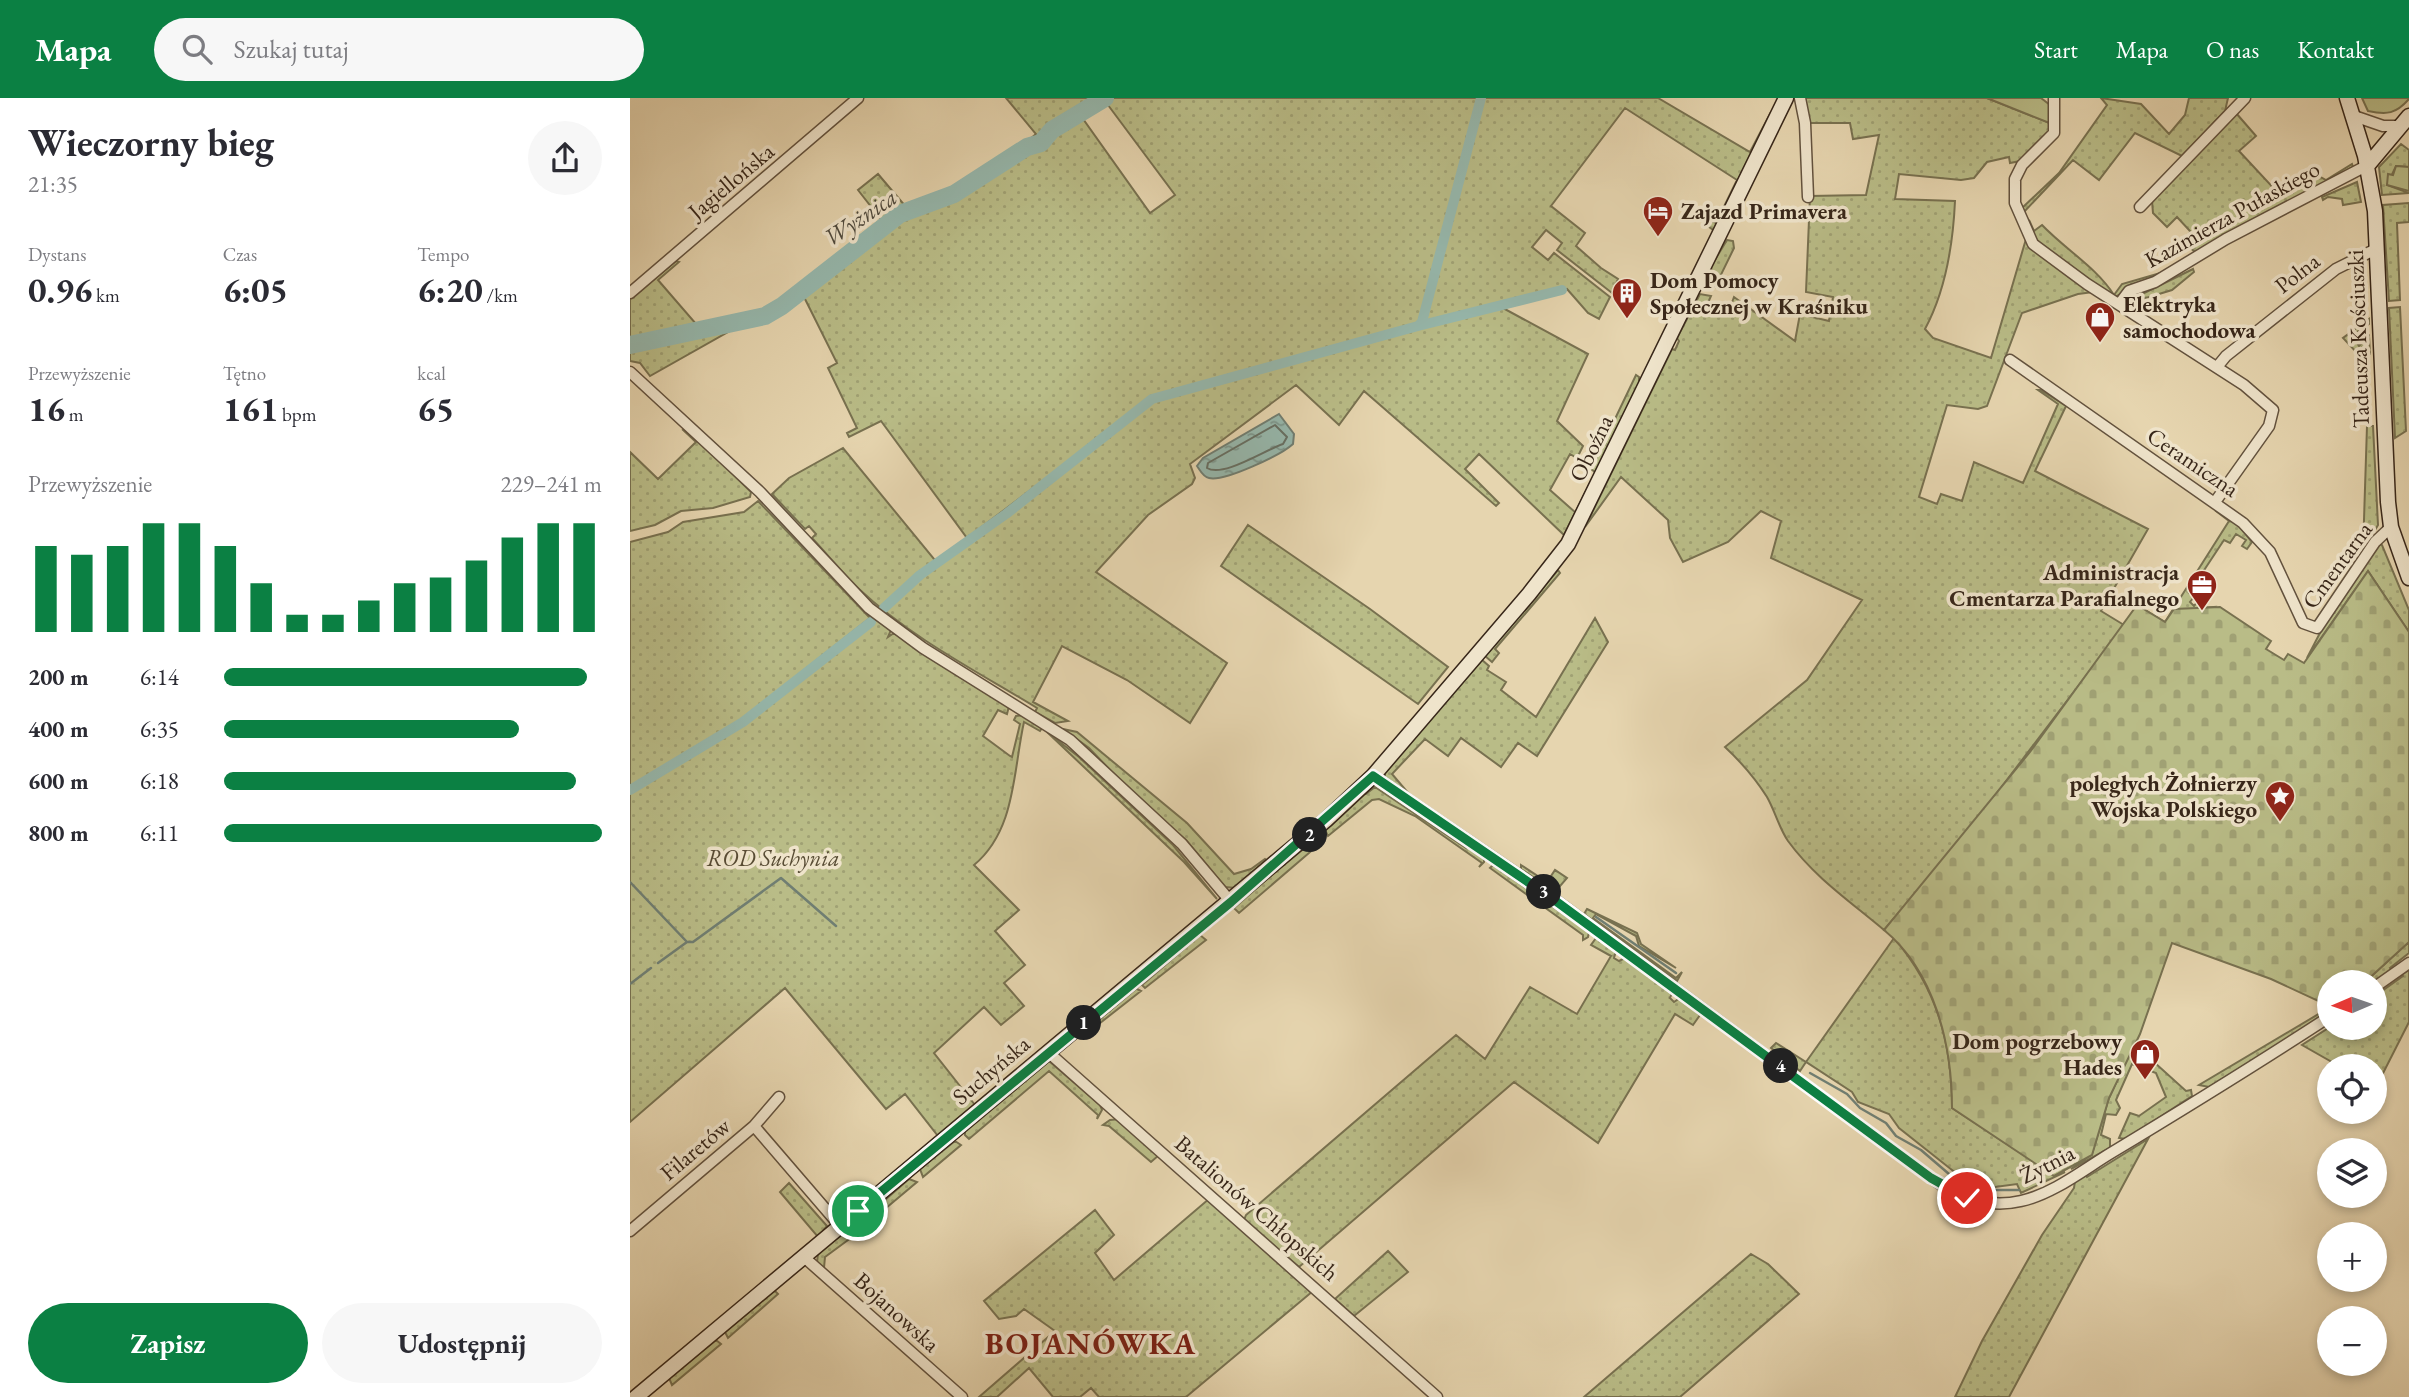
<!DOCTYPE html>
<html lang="pl">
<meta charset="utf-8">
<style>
body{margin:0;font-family:"EB Garamond",serif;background:#f7f7f7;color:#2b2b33;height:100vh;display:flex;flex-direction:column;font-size:26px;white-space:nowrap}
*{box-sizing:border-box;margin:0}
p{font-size:23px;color:#7c7c81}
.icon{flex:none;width:38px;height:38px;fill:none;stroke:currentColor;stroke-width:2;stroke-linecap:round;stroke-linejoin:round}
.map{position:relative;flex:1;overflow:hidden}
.side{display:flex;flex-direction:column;background:#fff;width:630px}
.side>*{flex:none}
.needle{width:46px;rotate:268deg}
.controls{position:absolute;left:1687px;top:872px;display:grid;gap:14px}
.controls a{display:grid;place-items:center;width:70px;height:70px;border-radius:50%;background:#fff;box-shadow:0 4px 10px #0003;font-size:35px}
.pin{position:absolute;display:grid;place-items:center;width:60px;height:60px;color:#fff;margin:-30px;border:4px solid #fff;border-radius:50%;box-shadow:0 2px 7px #0007}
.km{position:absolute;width:35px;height:35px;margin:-18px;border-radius:50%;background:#222;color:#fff;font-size:19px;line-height:35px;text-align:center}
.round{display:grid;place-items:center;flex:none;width:74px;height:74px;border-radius:37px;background:#f7f7f7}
.summary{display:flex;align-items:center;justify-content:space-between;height:119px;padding:0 28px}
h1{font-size:38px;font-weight:700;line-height:52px}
.stats{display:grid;grid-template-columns:repeat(3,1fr);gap:10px;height:119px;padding:7px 28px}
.stats div{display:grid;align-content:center}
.stats b{font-size:35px;font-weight:700}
.stats small{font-size:19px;font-weight:400}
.stats p{font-size:19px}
.chart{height:196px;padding:14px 28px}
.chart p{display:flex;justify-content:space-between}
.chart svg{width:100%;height:126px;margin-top:7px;stroke:#0b8043;stroke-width:6}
.primary-button{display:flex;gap:14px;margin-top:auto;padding:14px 28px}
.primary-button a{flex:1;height:80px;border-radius:42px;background:#0b8043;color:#fff;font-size:28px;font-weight:700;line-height:80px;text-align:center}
.primary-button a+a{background:#f7f7f7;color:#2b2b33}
ul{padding:0 28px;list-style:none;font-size:23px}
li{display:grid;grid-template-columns:112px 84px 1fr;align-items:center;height:52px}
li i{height:18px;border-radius:9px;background:#0b8043}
header{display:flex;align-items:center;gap:42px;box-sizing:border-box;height:98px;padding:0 35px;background:#0b8043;color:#fff}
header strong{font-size:33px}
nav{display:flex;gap:38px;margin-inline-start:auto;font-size:24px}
.search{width:490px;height:63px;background:#f7f7f7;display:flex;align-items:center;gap:18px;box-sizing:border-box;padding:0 24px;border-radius:38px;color:#7c7c81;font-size:26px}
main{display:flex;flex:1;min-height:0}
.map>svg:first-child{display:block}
.grass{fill:url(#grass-dots);stroke:#787150;stroke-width:2;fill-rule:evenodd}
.cemetery{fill:url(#cemetery-stones);stroke:#787150;stroke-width:2}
.park{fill:#b9bc87;stroke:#787150;stroke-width:2}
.water{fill:url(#water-ripples);stroke:#707e72;stroke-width:2}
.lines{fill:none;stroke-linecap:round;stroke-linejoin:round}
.shore{stroke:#666f63;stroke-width:2}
.stream{stroke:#707e72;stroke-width:2.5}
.canal{stroke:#96b8ad;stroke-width:10}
.river{stroke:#96b8ad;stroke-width:18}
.street-casing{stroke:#63523e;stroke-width:13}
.secondary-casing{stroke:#372619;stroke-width:17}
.street{stroke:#efe4cb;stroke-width:10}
.secondary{stroke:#efe4cb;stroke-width:14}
.route-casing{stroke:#fff;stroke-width:14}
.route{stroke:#0b8043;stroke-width:9}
.labels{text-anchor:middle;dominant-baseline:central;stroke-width:7;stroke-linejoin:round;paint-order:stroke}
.street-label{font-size:23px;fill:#372619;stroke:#efe4cb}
.poi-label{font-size:23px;font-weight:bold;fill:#372619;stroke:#efe4cb;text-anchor:start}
.park-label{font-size:23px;font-style:italic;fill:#584c34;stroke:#efe4cb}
.water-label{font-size:24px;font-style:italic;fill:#4f4a3e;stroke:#efe4cb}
.district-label{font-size:30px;font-weight:bold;letter-spacing:2px;fill:#7a1f14;stroke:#efe4cb}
</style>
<header>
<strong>Mapa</strong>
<div class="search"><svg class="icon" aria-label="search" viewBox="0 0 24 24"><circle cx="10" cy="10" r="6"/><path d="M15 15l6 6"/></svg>Szukaj tutaj</div>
<nav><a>Start</a><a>Mapa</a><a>O nas</a><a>Kontakt</a></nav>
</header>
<main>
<section class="side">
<div class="summary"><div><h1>Wieczorny bieg</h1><p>21:35</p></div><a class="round"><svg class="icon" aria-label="share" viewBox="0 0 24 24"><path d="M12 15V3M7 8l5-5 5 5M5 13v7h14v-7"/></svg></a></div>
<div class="stats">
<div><p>Dystans</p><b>0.96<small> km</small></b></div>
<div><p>Czas</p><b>6:05</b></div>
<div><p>Tempo</p><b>6:20<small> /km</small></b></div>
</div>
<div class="stats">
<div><p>Przewyższenie</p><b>16<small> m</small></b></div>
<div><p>Tętno</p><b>161<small> bpm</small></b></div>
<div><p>kcal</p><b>65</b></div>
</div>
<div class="chart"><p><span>Przewyższenie</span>229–241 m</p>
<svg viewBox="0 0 160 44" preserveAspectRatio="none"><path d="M5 44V14M15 44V17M25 44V14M35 44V6M45 44V6M55 44V14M65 44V27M75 44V38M85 44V38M95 44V33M105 44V27M115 44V25M125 44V19M135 44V11M145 44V6M155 44V6"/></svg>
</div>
<ul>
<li><b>200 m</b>6:14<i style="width:96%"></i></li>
<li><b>400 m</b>6:35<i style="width:78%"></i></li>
<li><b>600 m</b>6:18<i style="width:93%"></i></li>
<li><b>800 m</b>6:11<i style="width:100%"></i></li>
</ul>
<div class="primary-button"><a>Zapisz</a><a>Udostępnij</a></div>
</section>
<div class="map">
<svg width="1779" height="1299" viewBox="0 0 1779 1299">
<defs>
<pattern id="grass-dots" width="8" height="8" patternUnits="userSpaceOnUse" patternTransform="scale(1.75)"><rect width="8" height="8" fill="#b9bc87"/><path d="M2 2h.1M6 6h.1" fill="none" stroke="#a0a174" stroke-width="1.8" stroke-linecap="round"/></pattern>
<pattern id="cemetery-stones" width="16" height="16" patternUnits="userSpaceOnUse" patternTransform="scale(1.75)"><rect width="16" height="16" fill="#b9bc87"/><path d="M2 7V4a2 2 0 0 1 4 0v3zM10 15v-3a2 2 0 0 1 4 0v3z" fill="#a0a174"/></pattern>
<pattern id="water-ripples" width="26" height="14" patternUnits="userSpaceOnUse" patternTransform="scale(1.75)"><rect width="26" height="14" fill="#96b8ad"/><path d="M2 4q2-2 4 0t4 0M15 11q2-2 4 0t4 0" fill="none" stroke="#7b958c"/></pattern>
</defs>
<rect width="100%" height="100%" fill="#e6d5af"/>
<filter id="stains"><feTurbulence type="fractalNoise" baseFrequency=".00286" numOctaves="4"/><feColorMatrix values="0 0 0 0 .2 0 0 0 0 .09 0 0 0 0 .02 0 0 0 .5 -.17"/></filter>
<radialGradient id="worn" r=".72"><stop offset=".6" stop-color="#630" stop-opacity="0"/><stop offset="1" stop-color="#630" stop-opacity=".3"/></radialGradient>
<!-- grass -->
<path class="grass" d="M376 0H1028L1120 54 1141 14 1085 130 1083 132 1079 129 1081 123 1086 125 1107 82 995 10 921 108 955 135 946 148 971 170 988 181 982 195 927 152 932 145 916 132 902 149 918 162 924 155 980 199 969 221 958 215 937 191 871 209 958 256 927 323 953 348 947 360 940 356 920 392 946 415 966 375 961 371 1006 277 1009 279V287L934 437 849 356 835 371 869 405 866 408 734 293 709 327 666 287 560 366 565 380 562 386 518 417 466 474 597 565 560 625 497 582 432 548 403 604 438 623 425 625 405 614 407 610C348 574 281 540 229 491 212 475 198 457 182 440L186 436 179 428 175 431 142 396 159 380 213 350 308 466 388 411 495 321 337 440 251 323 219 339 217 335 227 330 198 270 207 265 174 199 133 224 100 233 20 278 10 265 0 263V201L46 163 49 164 28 182 66 226 100 223 136 212 253 124 228 92 248 76 276 109 326 93 377 60 406 36ZM475 3 545 97 520 115 451 18Z
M1173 0H1357L1422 26V31L1395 62 1380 65 1379 59 1357 64 1344 80 1331 82 1269 76 1265 101 1325 103C1323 147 1316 192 1295 231L1303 240 1361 260 1396 141 1463 194 1448 196 1392 215 1357 308 1348 311 1317 307 1289 399 1307 406 1311 396 1332 403 1344 364 1393 385 1428 306 1408 292H1411L1436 308 1405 373 1518 431 1471 513 1494 527 1507 507 1535 524 1599 423 1586 413 1588 410 1605 423 1622 444 1617 451 1612 448 1616 442 1606 436 1600 445 1594 442 1559 495 1564 499 1560 504 1564 508 1568 503 1569 510 1585 509 1572 524 1494 528 1338 733 1254 832C1221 804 1185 780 1158 743 1149 730 1145 713 1137 699 1125 680 1111 664 1095 649L1177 582 1232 502 1141 460 1151 423 1131 413 1098 444 1053 464 1040 440 1038 422 991 379 955 429 1042 251 1045 252 1049 243 1047 240 1070 196 1081 198 1076 209 1097 218 1104 199 1165 243 1170 216 1199 223 1203 199 1176 194 1180 98 1236 97 1249 37 1223 41 1220 25H1177Z
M1471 0 1511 6 1539 36 1555 17 1559 0H1598L1595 13 1552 58 1505 35 1469 82 1443 62 1393 115 1391 111 1429 75 1477 7Z
M1606 15 1626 38 1609 53 1648 95 1678 72 1696 82 1722 66 1723 69 1565 154 1557 147 1560 133 1547 119 1537 129 1523 115 1522 103Z
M1771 46 1779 52V69L1766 68 1757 87 1779 95 1752 97 1749 69Z
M1727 84 1731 104 1713 107 1712 101 1698 99 1693 102 1692 99Z
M1779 105V124L1767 125 1770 202 1759 203 1753 107Z
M1399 122 1404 133 1412 127C1436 152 1466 169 1484 197L1492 186 1534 174 1485 199C1462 185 1398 151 1399 122Z
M1097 142 1103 143 1104 150 1085 189 1079 184 1080 170Z
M1563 171 1564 174 1542 192 1506 203 1516 213 1502 201Z
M1770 209 1776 333 1765 340 1759 210Z
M1739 221V226L1727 234 1730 239 1735 238 1727 245 1729 248 1739 238 1740 256 1728 270 1730 258 1713 240Z
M1737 328H1743L1748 427 1733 453Z
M56 330 121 394 120 399 83 410 51 413 25 427 0 433V354L28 381 66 344 53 332Z
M128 403 240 520 111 622 0 689V444L38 434 53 424 114 414Z
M618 427 740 511 818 569 788 606 591 468Z
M1748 446 1752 447 1779 512V534L1738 473 1677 560 1692 531Z
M928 472 930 475 865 551 869 555 862 564 855 558Z
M965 520 978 544 907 658 888 645 871 669 831 640 818 658 795 641 762 676 779 696 755 679V672L852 562 859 568 857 572 876 584 871 592 906 619Z
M246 521 261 532 258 539 264 535 379 608 377 616 368 612 353 638 380 658 382 659 390 626 384 622 386 618 394 617 412 630 410 633 394 624C383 673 386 732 344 767L389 812 365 833 395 867 374 885 394 908 371 927 354 909 304 955 345 1007 308 1038 275 996 256 1011 155 890 0 1024V694L113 626Z
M433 631 447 634 557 725 604 776 621 771 635 761 638 763 606 790 595 789 556 742 511 704 459 650Z
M417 634 449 659 543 747 587 801 554 764Z
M745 689 836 750 838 748 854 759V764L849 769 852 765 785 718 749 701 742 702 698 738 694 730 734 694 736 696Z
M684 740 693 743 609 815 604 810Z
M863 767 959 834 958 839 953 842V837L860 770Z
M891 767 917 784 925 772 937 780 925 794 891 771Z
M957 811 1007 835 1011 846 1046 870 1009 848 1006 838 966 816 963 820 1046 880 1052 874 1047 883 954 816Z
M570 837 576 842 515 890 512 887Z
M966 840 986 853 984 860 989 863 995 860 1042 895 1040 900 1044 904 1050 900 1070 917 1063 927 1045 916 968 1045 884 984 669 1169 614 1122 616 1117 826 937 855 961 900 889 947 916 981 858 961 847Z
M1264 840C1307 890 1322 946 1322 1010L1424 1077 1435 1074 1391 1095 1387 1086 1365 1089 1346 1085 1327 1076 1269 1030 1259 1016 1228 1004 1222 994 1176 964 1170 973 1141 950 1146 945 1176 964Z
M1779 844V855L1760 870 1762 873 1745 884H1735Z
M1779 870V924L1745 991V968H1709L1672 947 1700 929H1745V898L1773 878 1771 875Z
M505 890 511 893 456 936 455 933Z
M1697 911V917L1579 989 1569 987Z
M1504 946 1556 993 1561 992 1562 998 1496 1041 1489 1040 1500 1015 1509 1018 1536 999 1526 975 1502 966 1486 1002 1490 1010 1486 1017 1476 1016 1471 1037 1480 1041V1050L1441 1071 1462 1056 1479 1000Z
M419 963 470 1007 472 1012 467 1021 468 1017 419 973 339 1041 335 1037V1033Z
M490 1021 529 1057 521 1064 479 1028 473 1027 480 1022Z
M1518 1041 1379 1299H1325L1352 1243 1412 1137 1444 1090 1445 1083 1455 1076 1457 1079Z
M325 1043 331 1047 293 1079 290 1071Z
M279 1081 287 1084 243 1121 240 1115Z
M159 1085 197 1128 188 1139 150 1094Z
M580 1100 683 1193 556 1299H469L461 1290 450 1299H423L399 1270 367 1299H349L425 1233 394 1211 386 1218 369 1221 354 1203 465 1112 484 1137 465 1155 484 1182Z
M223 1128 229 1134 195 1159 194 1170 187 1165 188 1155Z
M758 1153 778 1174 724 1218 705 1201Z
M1121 1156 1138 1166 1169 1196 1050 1299H954Z
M144 1192 148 1196 98 1240 95 1234Z
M86 1242 91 1246 42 1287 39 1280Z"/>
<!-- cemetery -->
<path class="cemetery" d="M1738 473 1779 534V844L1735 884H1699V908L1641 881 1542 845 1510 936 1479 1000 1462 1057 1424 1078 1322 1010C1322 947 1305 874 1254 832L1400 654 1507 507 1535 524 1544 511 1590 509 1641 543 1636 551 1654 562 1658 556 1674 565Z"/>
<!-- park -->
<path class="park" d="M1357 0H1411L1420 7 1422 26Z
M1732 0H1779V1C1766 16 1757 17 1738 13Z
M1766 68 1779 69V93L1757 87 1758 76 1763 77Z"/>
<!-- water -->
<path class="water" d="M649 316 664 336 663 346C651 357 594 384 579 380 573 379 570 372 567 368L573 360Z"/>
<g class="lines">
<!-- shore -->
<path class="shore" d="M645 327 657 339 653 346C635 352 593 380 577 370L578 365Z"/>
<!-- stream -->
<path class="stream" d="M0 784 57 844H63L151 780 206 828
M966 819 1046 875
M28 865 57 844
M0 886 21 870
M1180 975 1217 996 1230 1010 1256 1025 1266 1038 1291 1052 1326 1082 1353 1092H1389"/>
<!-- canal -->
<path class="canal" d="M788 228 932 192
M254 510 290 477 376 416 522 301 788 228 792 224 851 0
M0 692 113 624 241 524"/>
<!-- river -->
<path class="river" d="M0 247 135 218 152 208 270 116 324 96 397 49 411 45 422 32 475 0"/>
<!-- street casing -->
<g class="street-casing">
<path id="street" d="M1170 0 1175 25 1178 99
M1424 0V35L1392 67 1385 81V105L1403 146 1457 186 1614 287 1643 312 1639 328 1585 404
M1724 18 1753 28H1771
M1510 109 1615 0
M0 195 228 0
M1490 205 1499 193 1525 184 1596 141 1738 67
M1380 262 1613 425 1640 454 1673 525 1687 530 1745 444 1761 429
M1587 269 1596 258 1706 171 1748 150
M0 274 130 394 239 510 293 550 440 642 552 746 601 804
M743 678 924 801 1301 1080C1328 1099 1357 1111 1391 1103 1423 1096 1453 1072 1481 1055 1554 1011 1627 966 1699 919
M1745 889 1779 865
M418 954 807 1299
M124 1028 210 1128
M0 1133 124 1028 149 999
M175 1160 332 1299"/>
</g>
<!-- secondary casing -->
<g class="secondary-casing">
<path id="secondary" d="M1717 0 1735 58 1745 113 1758 404 1761 429 1779 480
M1738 67 1779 18
M6 1299 696 722 743 678 899 496 938 446 1156 0"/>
</g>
<!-- street -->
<use href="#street" class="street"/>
<!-- secondary -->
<use href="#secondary" class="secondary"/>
</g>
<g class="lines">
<!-- route casing -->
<g class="route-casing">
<path id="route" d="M228 1113 601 804 743 678 923 801 1301 1080 1337 1100"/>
</g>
<!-- route -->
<use href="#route" class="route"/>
</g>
<!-- icons -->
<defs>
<g id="hotel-pin" transform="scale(1.575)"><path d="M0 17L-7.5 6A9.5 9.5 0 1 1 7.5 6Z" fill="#8f2418" stroke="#efe4cb"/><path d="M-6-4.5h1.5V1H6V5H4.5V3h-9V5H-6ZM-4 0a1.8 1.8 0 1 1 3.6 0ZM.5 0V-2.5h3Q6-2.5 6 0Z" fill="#fff"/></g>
<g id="building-pin" transform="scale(1.575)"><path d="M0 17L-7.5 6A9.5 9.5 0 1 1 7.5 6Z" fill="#8f2418" stroke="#efe4cb"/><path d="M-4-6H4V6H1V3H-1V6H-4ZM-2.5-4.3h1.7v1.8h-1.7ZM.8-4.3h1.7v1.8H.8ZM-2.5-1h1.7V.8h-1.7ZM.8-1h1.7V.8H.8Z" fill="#fff"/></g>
<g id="shop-pin" transform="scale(1.575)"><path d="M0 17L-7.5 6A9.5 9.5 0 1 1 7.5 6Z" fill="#8f2418" stroke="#efe4cb"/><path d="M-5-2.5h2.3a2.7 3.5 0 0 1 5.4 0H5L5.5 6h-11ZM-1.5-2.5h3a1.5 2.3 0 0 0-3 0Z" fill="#fff"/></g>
<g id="office-pin" transform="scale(1.575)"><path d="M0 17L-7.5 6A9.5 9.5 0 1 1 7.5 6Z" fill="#8f2418" stroke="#efe4cb"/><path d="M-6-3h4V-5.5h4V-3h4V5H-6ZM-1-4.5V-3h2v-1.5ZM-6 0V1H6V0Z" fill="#fff"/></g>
<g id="sight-pin" transform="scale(1.575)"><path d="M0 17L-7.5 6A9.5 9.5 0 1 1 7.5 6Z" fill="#8f2418" stroke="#efe4cb"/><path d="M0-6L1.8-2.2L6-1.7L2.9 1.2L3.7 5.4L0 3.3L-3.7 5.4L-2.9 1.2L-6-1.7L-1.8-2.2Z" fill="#fff"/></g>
</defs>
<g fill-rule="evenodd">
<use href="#hotel-pin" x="1028" y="113"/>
<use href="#building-pin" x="997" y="195"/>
<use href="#shop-pin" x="1470" y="219"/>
<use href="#office-pin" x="1572" y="487"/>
<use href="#sight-pin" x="1650" y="698"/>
<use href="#shop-pin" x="1515" y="956"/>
</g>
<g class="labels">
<!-- street labels -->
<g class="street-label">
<text transform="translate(101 83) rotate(-40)">Jagiellońska</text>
<text transform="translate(1602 116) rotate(-29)">Kazimierza Pułaskiego</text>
<text transform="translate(1667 175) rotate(-38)">Polna</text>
<text transform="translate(1728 241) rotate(-92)">Tadeusza Kościuszki</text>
<text transform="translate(961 350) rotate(-64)">Oboźna</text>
<text transform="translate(1563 364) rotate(34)">Ceramiczna</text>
<text transform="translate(1707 467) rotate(-54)">Cmentarna</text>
<text transform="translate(361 972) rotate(-40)">Suchyńska</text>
<text transform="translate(65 1051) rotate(-40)">Filaretów</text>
<text transform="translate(1417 1066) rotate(-27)">Żytnia</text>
<text transform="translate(627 1110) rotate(41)">Batalionów Chłopskich</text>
<text transform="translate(267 1214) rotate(42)">Bojanowska</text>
</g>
<!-- poi labels -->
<g class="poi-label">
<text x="1051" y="113">Zajazd Primavera</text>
<text x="1020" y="182">Dom Pomocy<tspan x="1020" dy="26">Społecznej w Kraśniku</tspan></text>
<text x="1493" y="206">Elektryka<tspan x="1493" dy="26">samochodowa</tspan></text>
<text x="1549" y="474" text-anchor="end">Administracja<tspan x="1549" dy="26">Cmentarza Parafialnego</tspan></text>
<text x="1627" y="685" text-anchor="end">poległych Żołnierzy<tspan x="1627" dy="26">Wojska Polskiego</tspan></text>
<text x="1492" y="943" text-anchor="end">Dom pogrzebowy<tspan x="1492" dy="26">Hades</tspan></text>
</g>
<!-- park labels -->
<g class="park-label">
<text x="143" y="760">ROD Suchynia</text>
</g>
<!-- water labels -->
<g class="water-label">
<text transform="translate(230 119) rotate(-34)">Wyżnica</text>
</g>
<!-- district labels -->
<g class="district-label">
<text x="461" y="1245">BOJANÓWKA</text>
</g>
</g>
<rect width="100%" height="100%" filter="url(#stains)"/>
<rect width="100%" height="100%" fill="url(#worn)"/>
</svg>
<div class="controls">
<a><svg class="needle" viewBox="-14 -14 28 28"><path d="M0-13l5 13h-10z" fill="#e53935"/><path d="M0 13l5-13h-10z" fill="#7c7c81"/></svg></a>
<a><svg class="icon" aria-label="locate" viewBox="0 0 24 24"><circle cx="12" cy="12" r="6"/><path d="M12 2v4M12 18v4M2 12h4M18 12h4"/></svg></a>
<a><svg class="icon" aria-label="layers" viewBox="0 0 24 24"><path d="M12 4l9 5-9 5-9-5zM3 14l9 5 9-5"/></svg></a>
<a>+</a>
<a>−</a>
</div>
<div class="pin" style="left:228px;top:1113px;background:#1e9e55"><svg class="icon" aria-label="arrive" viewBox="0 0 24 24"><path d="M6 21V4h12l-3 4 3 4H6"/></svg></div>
<div class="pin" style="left:1337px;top:1100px;background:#d93025"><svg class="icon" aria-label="check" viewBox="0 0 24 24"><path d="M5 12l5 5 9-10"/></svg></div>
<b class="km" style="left:454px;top:925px">1</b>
<b class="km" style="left:680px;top:737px">2</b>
<b class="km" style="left:914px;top:794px">3</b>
<b class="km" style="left:1151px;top:968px">4</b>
</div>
</main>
